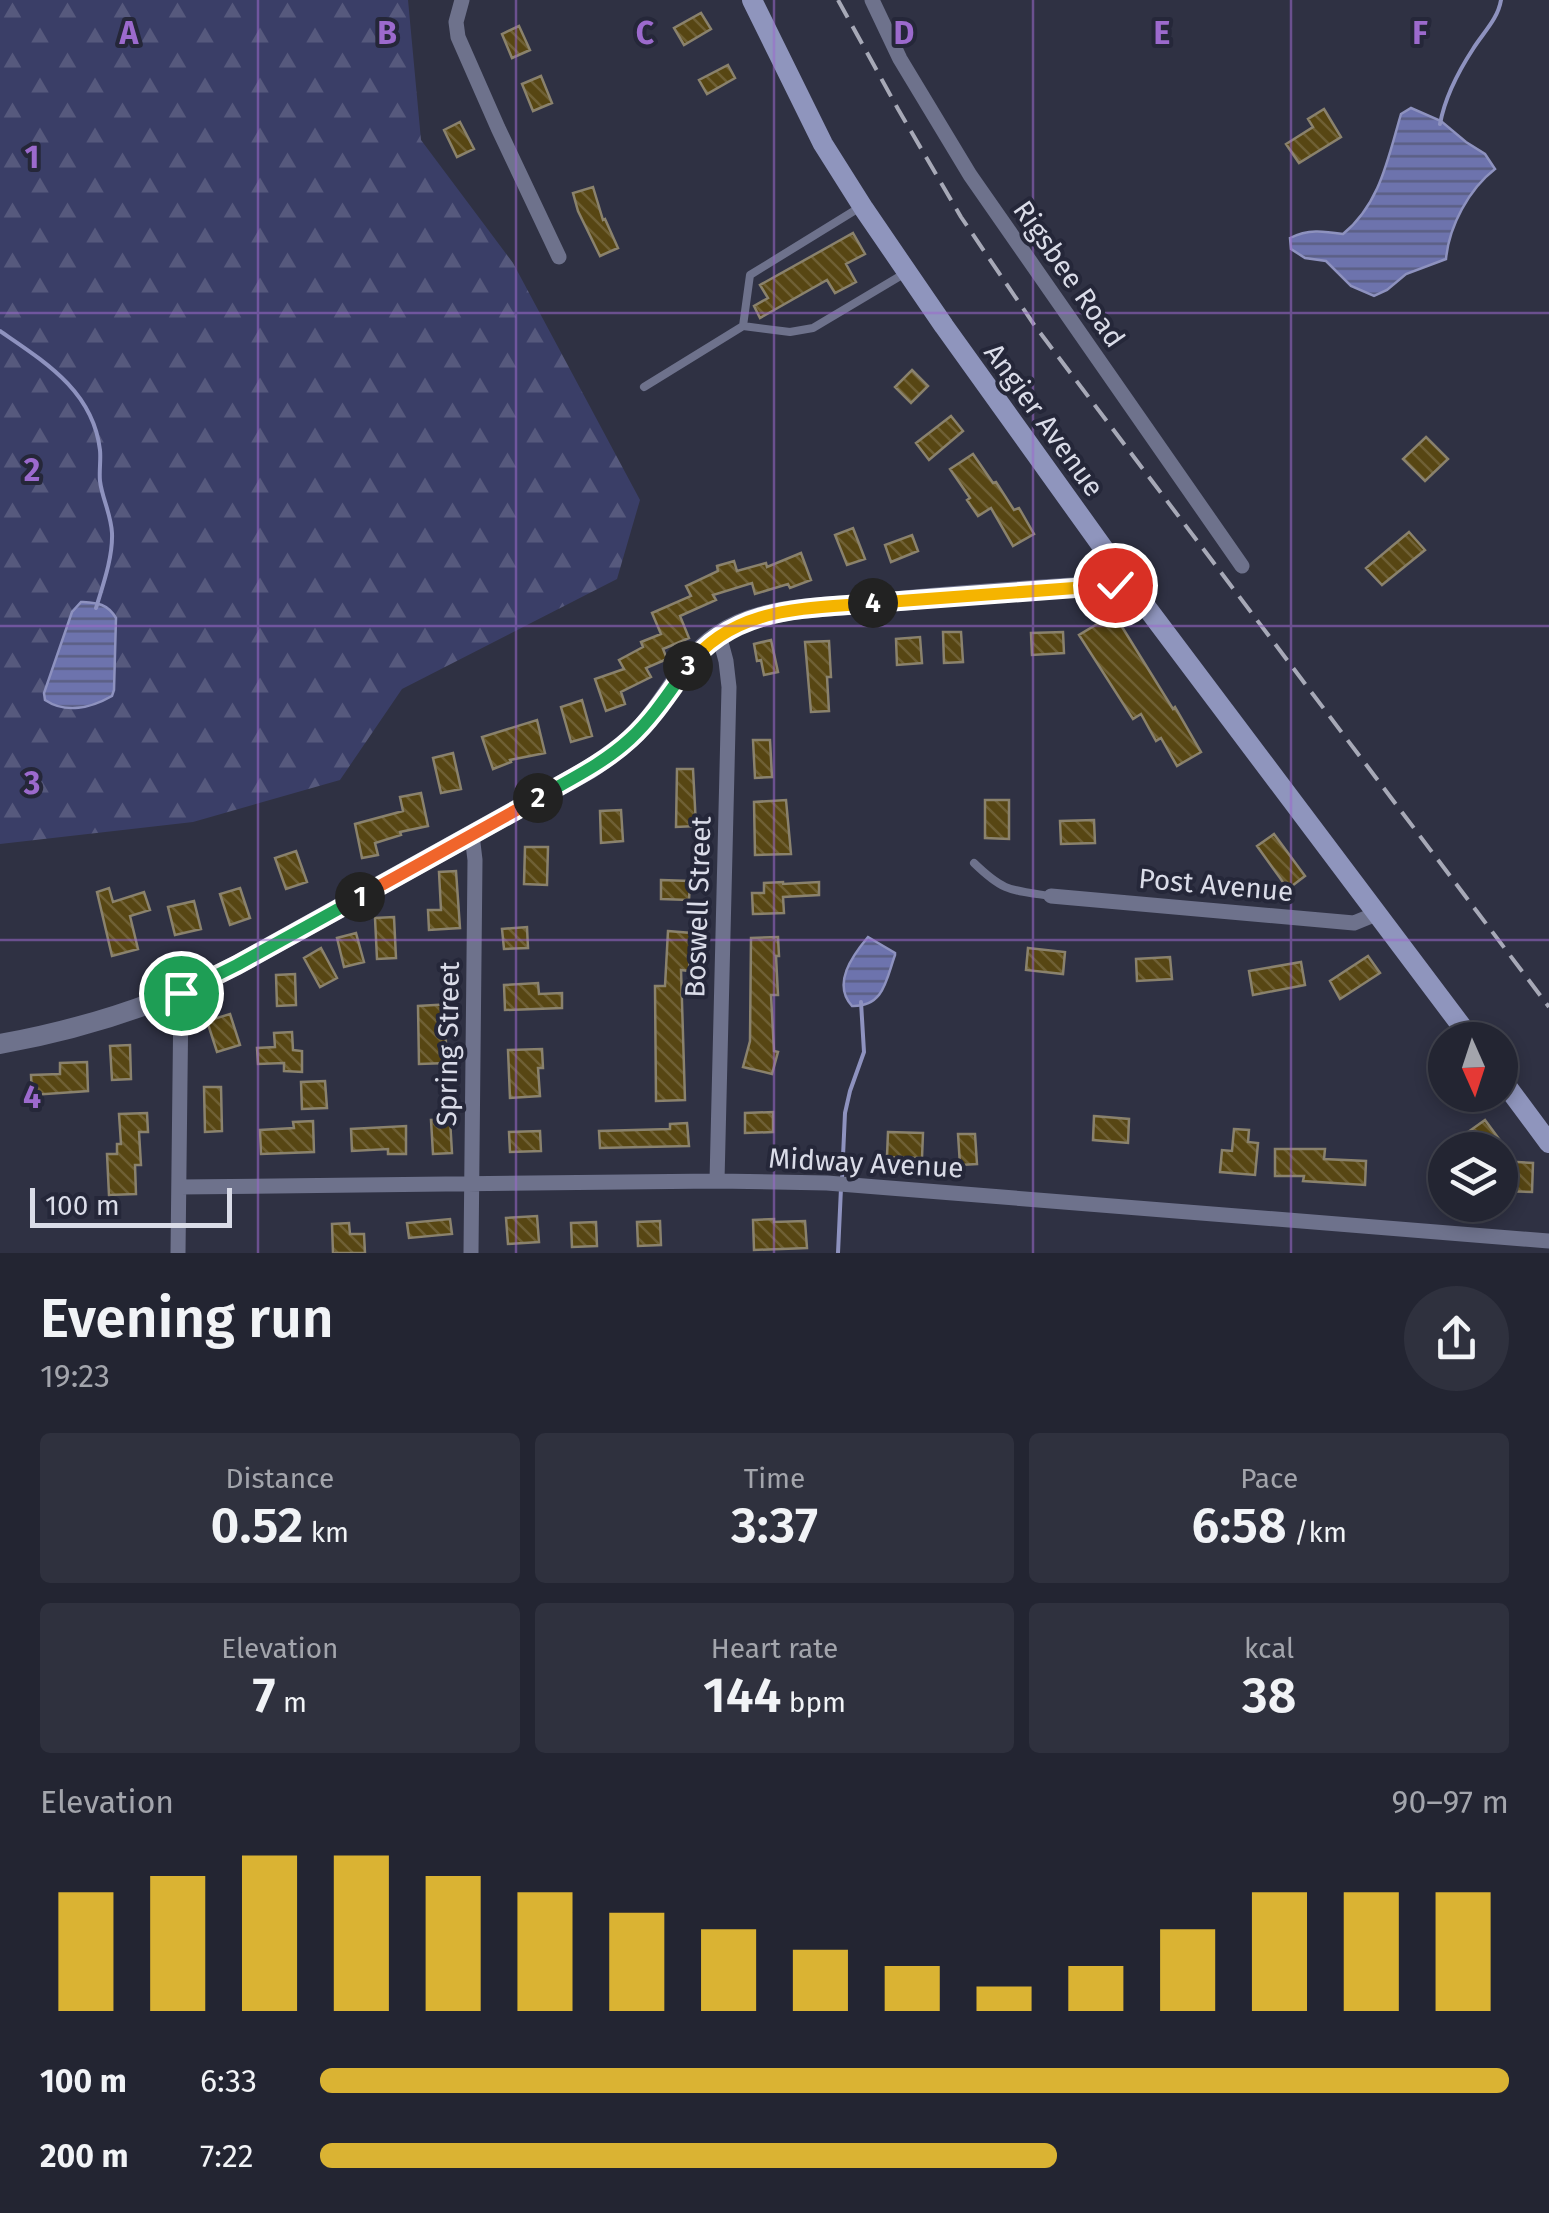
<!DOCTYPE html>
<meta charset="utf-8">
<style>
body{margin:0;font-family:"Fira Sans",sans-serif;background:#2f313e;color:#f1f3f6;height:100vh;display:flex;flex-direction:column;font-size:38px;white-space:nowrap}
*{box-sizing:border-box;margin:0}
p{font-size:32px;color:#a3a5ac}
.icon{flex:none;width:55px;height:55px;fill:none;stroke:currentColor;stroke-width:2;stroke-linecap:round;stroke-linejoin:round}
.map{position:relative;height:1253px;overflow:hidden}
.sheet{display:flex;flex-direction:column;background:#232532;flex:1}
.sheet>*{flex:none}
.needle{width:65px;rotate:177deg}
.tools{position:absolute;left:1428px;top:1022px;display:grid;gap:20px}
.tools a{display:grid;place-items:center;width:90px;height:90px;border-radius:50%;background:#232532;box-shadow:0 5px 15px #0003,0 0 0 2px #40424d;font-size:50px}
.scale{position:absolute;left:30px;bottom:25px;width:202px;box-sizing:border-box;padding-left:10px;border:5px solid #dadce8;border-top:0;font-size:28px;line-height:35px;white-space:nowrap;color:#dadce8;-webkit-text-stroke:8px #252739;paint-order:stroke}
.pin{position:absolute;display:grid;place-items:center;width:85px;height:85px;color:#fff;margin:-42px;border:5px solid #fff;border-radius:50%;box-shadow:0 2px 10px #0007}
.km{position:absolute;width:50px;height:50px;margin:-25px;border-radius:50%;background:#222;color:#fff;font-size:28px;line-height:50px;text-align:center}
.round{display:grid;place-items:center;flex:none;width:105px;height:105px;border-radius:52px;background:#2f313e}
.summary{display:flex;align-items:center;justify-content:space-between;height:170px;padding:0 40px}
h1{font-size:55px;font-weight:600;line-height:75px}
.metrics{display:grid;grid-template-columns:repeat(3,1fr);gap:15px;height:170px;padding:10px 40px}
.metrics div{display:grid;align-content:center;border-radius:10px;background:#2f313e;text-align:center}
.metrics b{font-size:50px;font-weight:600}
.metrics small{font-size:28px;font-weight:400}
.metrics p{font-size:28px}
.chart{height:280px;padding:20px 40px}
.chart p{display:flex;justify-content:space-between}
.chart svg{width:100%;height:180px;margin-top:10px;stroke:#dab333;stroke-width:6}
ul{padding:0 40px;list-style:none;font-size:32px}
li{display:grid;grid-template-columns:160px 120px 1fr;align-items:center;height:75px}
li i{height:25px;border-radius:12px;background:#dab333}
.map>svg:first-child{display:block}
.forest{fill:url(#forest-firs)}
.water{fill:url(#water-rules);stroke:#8e92bf;stroke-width:2.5}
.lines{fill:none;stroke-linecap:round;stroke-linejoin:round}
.stream{stroke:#8e92bf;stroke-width:4}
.building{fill:url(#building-back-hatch);stroke:#8a826d;stroke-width:2.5}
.service{stroke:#6e728c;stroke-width:8}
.minor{stroke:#6e728c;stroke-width:15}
.tertiary{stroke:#6e728c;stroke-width:20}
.secondary{stroke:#8f95bd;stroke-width:20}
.rail{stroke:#a7a9b7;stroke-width:4;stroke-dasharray:20 10;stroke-linecap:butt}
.split-1-casing{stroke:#fff;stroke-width:20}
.split-2-casing{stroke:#fff;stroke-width:20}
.split-3-casing{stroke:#fff;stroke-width:20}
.split-4-casing{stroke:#fff;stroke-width:20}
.split-5-casing{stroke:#fff;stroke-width:20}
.split-1{stroke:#22a559;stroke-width:12}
.split-2{stroke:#f0652b;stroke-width:12}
.split-3{stroke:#22a559;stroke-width:12}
.split-4{stroke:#f5b400;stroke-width:12}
.split-5{stroke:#f5b400;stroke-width:12}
.grid{fill:none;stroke:#9c6acd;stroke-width:2.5;stroke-opacity:0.55}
.labels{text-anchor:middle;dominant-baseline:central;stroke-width:8;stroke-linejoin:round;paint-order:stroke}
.street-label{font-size:28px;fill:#dadce8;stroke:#252739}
.grid-label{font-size:32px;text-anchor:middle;font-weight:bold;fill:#9c6acd;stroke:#252739;stroke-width:8;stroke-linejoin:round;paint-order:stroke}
</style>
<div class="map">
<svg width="1549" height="1253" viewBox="0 0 1549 1253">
<defs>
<pattern id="forest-firs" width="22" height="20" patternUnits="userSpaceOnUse" patternTransform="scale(2.5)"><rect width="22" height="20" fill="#3a3e67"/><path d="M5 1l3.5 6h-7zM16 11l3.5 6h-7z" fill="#56597d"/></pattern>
<pattern id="water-rules" width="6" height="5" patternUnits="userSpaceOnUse" patternTransform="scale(2.5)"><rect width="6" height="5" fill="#6d73ad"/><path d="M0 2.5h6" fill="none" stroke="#5b5f84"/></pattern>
<pattern id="building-back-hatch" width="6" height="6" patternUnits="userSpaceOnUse" patternTransform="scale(2.5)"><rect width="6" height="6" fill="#574613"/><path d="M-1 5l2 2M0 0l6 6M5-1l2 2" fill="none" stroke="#6f6035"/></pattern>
</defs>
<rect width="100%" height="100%" fill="#2f3143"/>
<!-- forest -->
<path class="forest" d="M0 0H408L421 140 513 263 640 500 617 579 402 689 340 780 193 822 0 844Z"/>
<!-- water -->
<path class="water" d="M1411 108 1441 121 1466 142 1485 154 1495 169C1469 189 1449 226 1446 259L1406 274 1387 290 1374 296 1351 286 1326 261 1305 258 1291 249 1290 238C1308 229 1323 231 1343 234 1380 204 1388 158 1401 114Z
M81 602C97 603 107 603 116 618L114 690 112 696C91 708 66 714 45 700L44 693 72 612Z
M868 937 895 953V955C886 980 884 1007 852 1006 832 984 852 956 868 937Z"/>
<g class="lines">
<!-- stream -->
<path class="stream" d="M1440 124C1445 97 1458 72 1473 49 1483 33 1498 19 1501 0
M0 331C45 362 93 391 100 450 101 460 99 471 100 481 102 498 111 514 112 533 113 557 103 585 96 608
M842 1178 845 1113 850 1091 864 1052 861 1002
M838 1253 841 1188"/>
</g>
<!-- building -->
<path class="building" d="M701 13 711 29 684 45 674 28Z
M519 26 530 50 512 58 502 34Z
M728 65 735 78 707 94 699 80Z
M541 76 552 103 533 111 522 84Z
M1324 109 1341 137 1299 163 1286 144 1313 127 1308 119Z
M460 122 474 149 457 157 444 130Z
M593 187 603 220 605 219 618 248 600 256 578 211 573 193Z
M853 233 865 254 846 264 856 282 835 293 827 280 760 318 754 306 768 298 760 285Z
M912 370 928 386 911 403 895 387Z
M951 416 963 431 929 460 916 443Z
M1426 437 1448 459 1425 481 1403 459Z
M973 454 993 483 996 482 1014 510 1019 508 1034 534 1013 546 991 508 978 516 967 500 970 498 950 469Z
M853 528 865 559 847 565 835 535Z
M1409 532 1425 550 1382 585 1366 568Z
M912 535 918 551 891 562 885 545Z
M801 553 811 580 790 588 788 584 755 594 752 583 713 595 716 600 680 616 689 638 663 649 667 659 646 668 651 677 621 692 625 704 606 711 595 679 624 669 619 660 643 647 641 642 661 634 652 613 691 596 686 586 718 571 717 566 734 561 737 571 766 563 767 567Z
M1114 614 1173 709 1175 707 1201 752 1177 766 1161 738 1156 741 1141 714 1133 719 1079 635Z
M943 632H961L963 662 944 663Z
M1063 632 1064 653 1032 655 1031 633Z
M920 637 922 663 897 665 896 639Z
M771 640 778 672 764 675 761 660 757 661 754 644Z
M829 641 831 677H827L829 711 811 712 805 642Z
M582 700 592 736 571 742 561 707Z
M537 720 545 753 510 760 511 762 493 769 482 737Z
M753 740H770L772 777 755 778Z
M453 753 461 789 441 793 433 758Z
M677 769H693L696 826 676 827Z
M421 793 428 826 400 832 401 835 375 843 378 855 362 858 355 824 403 811 400 797Z
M786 800 791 854 755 855 754 802Z
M985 800H1009V839L985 838Z
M621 810 623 841 601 843 600 811Z
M1094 820 1095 843 1061 844 1060 821Z
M1274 834 1305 876 1288 889 1257 846Z
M525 847H548L547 885 524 884Z
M296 851 307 882 286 889 275 858Z
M456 871 460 928 429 930 428 910H441L439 872Z
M661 880 690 881 689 900 661 899Z
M783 882V884L819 882V895L783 897 784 913 753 914 752 893H764V883Z
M109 888 113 902 144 892 150 910 130 916 138 949 112 956 97 892Z
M240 888 250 918 230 925 220 894Z
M194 901 201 929 175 935 168 907Z
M394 917 396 958 377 959 375 918Z
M527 927 528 948 504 949 502 929Z
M668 931 691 933 689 971 681 970 685 1100 656 1101 655 986H665Z
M356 933 364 962 344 967 337 938Z
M778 937 779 956H776L778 995H771L774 1051 778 1052 772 1074 743 1067 750 1041 751 938Z
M321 948 337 978 320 987 304 958Z
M1028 948 1065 952 1063 974 1026 970Z
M1368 956 1380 973 1340 999 1330 981Z
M1170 957 1172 979 1137 981 1136 959Z
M1301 962 1305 985 1253 995 1249 971Z
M295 974 296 1005 277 1006 276 975Z
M538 983 539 994 562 993V1008L505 1010 504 985Z
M452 1004 453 1023 445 1024 447 1063 419 1064 418 1006Z
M230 1014 240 1045 217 1052 207 1021Z
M292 1032 293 1050 302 1051V1072L284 1071V1063L258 1064 257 1048 275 1047 274 1033Z
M130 1045 131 1079 112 1080 110 1046Z
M542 1049 543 1068H538L540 1096 510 1098 508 1050Z
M87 1062 88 1091 32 1095 31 1075 60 1074V1063Z
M325 1081 327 1108 302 1109 301 1082Z
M204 1087H221L222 1131 205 1132Z
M773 1112V1132L745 1133V1113Z
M147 1113 148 1132H139L141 1165H135L136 1194 109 1195 107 1154H117V1144H121L119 1114Z
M1094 1116 1129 1119 1128 1143 1093 1140Z
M450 1119 452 1153 433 1154 431 1120Z
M1485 1120 1502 1143 1493 1150H1481L1468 1132Z
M313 1121 314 1152 261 1154 260 1130 294 1128 293 1122Z
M687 1123 689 1146 600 1148 599 1131 670 1129V1124Z
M406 1126V1154H388V1149L352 1151 351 1129Z
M1234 1129 1249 1130 1248 1142 1258 1143 1255 1175 1220 1172 1222 1150 1232 1151Z
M540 1131 541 1151 510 1152 509 1132Z
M888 1132 923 1133 922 1158 887 1157Z
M958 1134H975L977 1164 960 1165Z
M1275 1149H1325L1324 1159 1366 1161 1365 1185 1303 1181 1304 1176H1275Z
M1500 1161 1533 1163 1532 1192 1500 1191Z
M537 1216 539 1242 508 1244 506 1218Z
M450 1219 452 1234 409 1238 407 1223Z
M774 1219V1222L805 1221 807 1248 754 1250 753 1220Z
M660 1221 661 1245 638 1246 637 1222Z
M596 1222 597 1246 572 1247 571 1223Z
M349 1223 350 1234H364L365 1253H333L332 1224Z"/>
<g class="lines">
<!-- service -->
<path class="service" d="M743 326 790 332 813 328 907 272
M644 387 743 326 750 275 862 206
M974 863C1004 892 1010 890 1051 896"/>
<!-- minor -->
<path class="minor" d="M462 0 456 22 458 37 498 128 559 257
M872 0 900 59 970 175 1242 566
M1051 896 1354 923 1376 914
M717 1181 729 687 726 661 719 635
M179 1187 717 1181 827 1183 1549 1241
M178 1253 181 993
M471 1253 475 860 472 835"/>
<!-- tertiary -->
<path class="tertiary" d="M0 1044C83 1029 162 1004 237 965L590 769C609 756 628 743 643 726 668 698 685 659 716 637 761 605 825 608 878 603 962 594 1046 589 1129 584"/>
<!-- secondary -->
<path class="secondary" d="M752 0 823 144 864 209 944 326 1129 584 1472 1040
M1500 1077 1549 1143"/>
<!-- rail -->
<path class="rail" d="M838 0 898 109 961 217 1035 326 1549 1007"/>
</g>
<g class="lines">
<!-- split-1 casing -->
<g class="split-1-casing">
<path id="split-1" d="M181 993 237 965 360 897"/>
</g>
<!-- split-2 casing -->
<g class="split-2-casing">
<path id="split-2" d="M360 897 538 798"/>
</g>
<!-- split-3 casing -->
<g class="split-3-casing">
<path id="split-3" d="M538 798C569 780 603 764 630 739 653 718 670 691 688 666"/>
</g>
<!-- split-4 casing -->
<g class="split-4-casing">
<path id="split-4" d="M688 666C734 606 805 609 873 603"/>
</g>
<!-- split-5 casing -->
<g class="split-5-casing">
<path id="split-5" d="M873 603 1115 585"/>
</g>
<!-- split-1 -->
<use href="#split-1" class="split-1"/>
<!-- split-2 -->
<use href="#split-2" class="split-2"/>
<!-- split-3 -->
<use href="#split-3" class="split-3"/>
<!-- split-4 -->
<use href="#split-4" class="split-4"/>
<!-- split-5 -->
<use href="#split-5" class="split-5"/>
</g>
<!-- grid -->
<path class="grid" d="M258 0V1253M516 0V1253M774 0V1253M1033 0V1253M1291 0V1253M0 313H1549M0 626H1549M0 940H1549"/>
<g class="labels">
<!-- street labels -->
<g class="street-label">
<text transform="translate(1069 274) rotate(55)">Rigsbee Road</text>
<text transform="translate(1044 420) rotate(54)">Angier Avenue</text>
<text transform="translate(1216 885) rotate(5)">Post Avenue</text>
<text transform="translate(698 907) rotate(-88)">Boswell Street</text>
<text transform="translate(448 1044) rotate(-89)">Spring Street</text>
<text transform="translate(866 1163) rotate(3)">Midway Avenue</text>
</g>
</g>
<g class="grid-label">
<text x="129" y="44">A</text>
<text x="387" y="44">B</text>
<text x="645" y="44">C</text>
<text x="904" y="44">D</text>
<text x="1162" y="44">E</text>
<text x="1420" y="44">F</text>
<text x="32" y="168">1</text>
<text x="32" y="481">2</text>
<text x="32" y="794">3</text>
<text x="32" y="1108">4</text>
</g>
</svg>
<div class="tools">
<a><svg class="needle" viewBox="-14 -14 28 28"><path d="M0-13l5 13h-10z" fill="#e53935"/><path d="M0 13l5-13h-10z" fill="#a3a5ac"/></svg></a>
<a><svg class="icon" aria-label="layers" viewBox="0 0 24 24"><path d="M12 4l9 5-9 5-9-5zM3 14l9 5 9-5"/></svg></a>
</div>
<div class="scale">100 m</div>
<div class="pin" style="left:181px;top:993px;background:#1e9e55"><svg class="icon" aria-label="arrive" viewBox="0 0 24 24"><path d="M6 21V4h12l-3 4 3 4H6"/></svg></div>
<div class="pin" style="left:1115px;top:585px;background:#d93025"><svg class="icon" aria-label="check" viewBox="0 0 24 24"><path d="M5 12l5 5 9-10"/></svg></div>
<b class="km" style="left:360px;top:897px">1</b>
<b class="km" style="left:538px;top:798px">2</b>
<b class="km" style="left:688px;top:666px">3</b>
<b class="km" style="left:873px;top:603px">4</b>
</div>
<section class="sheet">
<div class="summary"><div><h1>Evening run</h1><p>19:23</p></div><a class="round"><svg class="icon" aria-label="share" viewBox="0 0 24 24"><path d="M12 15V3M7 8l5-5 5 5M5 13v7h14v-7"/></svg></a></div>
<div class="metrics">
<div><p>Distance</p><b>0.52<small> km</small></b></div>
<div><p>Time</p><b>3:37</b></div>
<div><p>Pace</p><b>6:58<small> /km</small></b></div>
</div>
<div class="metrics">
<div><p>Elevation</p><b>7<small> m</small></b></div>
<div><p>Heart rate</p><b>144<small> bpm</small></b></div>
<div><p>kcal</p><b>38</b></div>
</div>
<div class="chart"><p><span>Elevation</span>90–97 m</p>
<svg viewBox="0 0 160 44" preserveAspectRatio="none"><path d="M5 44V15M15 44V11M25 44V6M35 44V6M45 44V11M55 44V15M65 44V20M75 44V24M85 44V29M95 44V33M105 44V38M115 44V33M125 44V24M135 44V15M145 44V15M155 44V15"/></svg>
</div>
<ul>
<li><b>100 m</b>6:33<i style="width:100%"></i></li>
<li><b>200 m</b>7:22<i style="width:62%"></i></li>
</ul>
</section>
